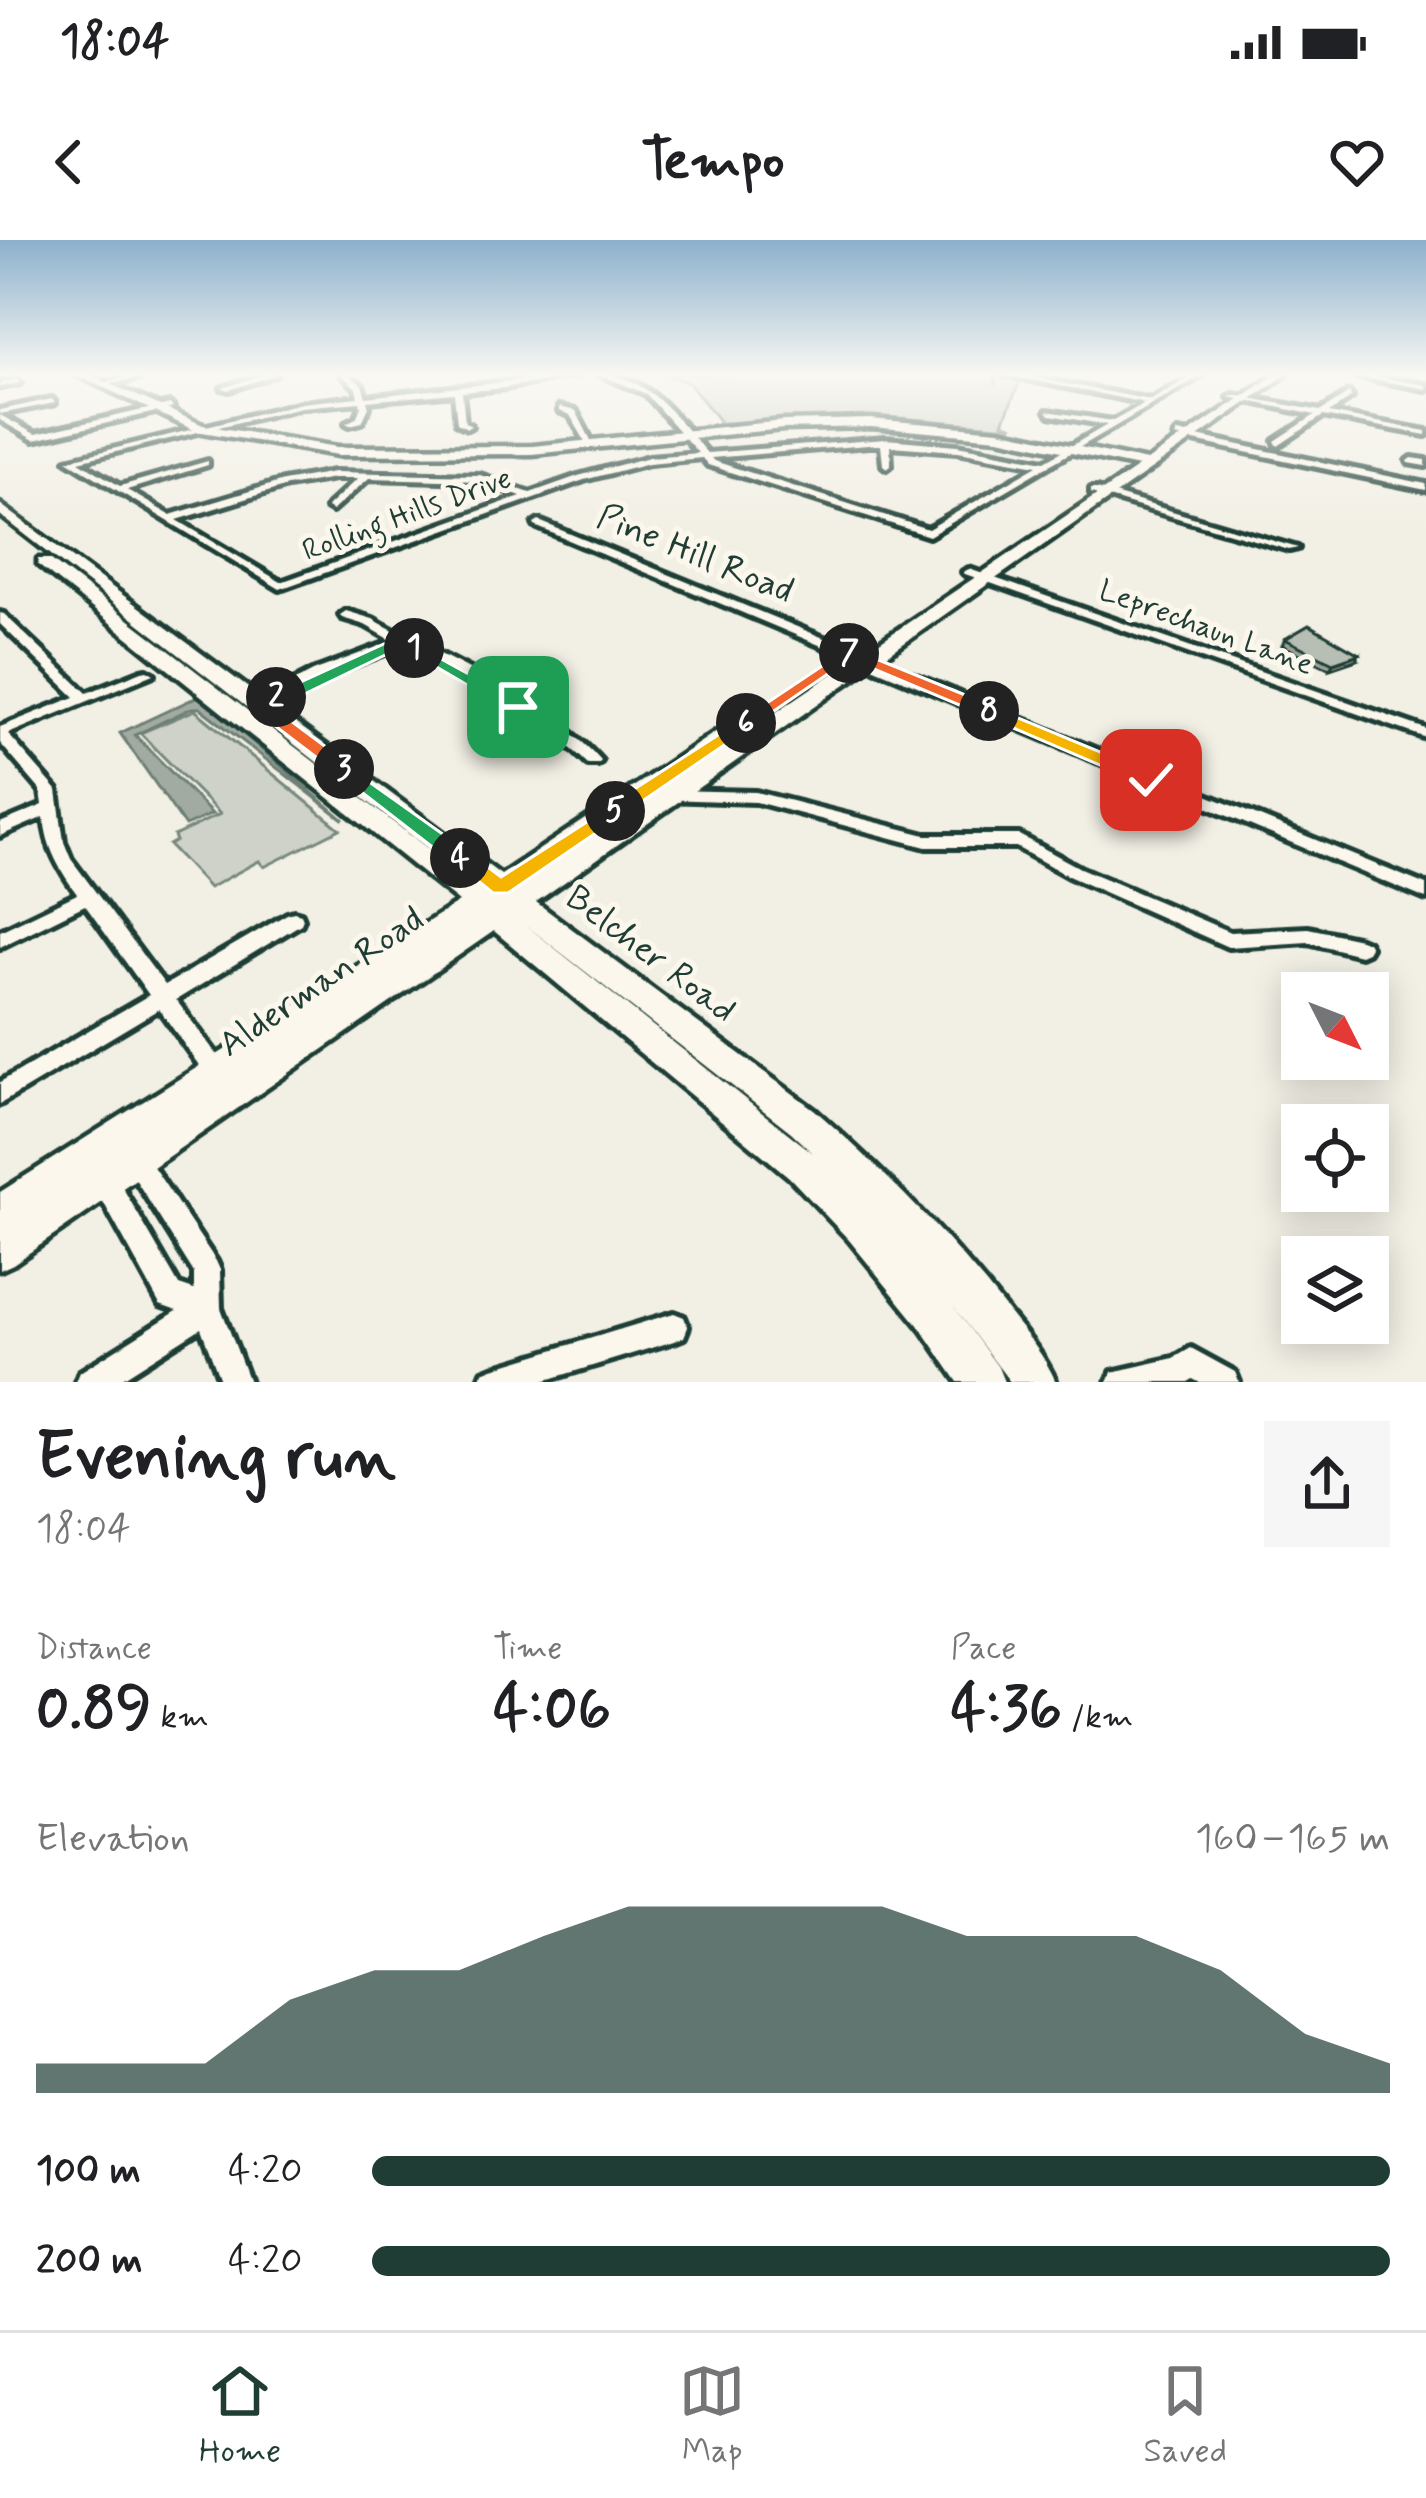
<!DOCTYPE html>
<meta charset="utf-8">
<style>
body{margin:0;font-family:Mynerve,sans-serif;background:#f6f6f6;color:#202124;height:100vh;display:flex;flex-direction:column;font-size:45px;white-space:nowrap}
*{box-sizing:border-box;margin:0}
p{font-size:39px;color:#757577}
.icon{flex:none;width:66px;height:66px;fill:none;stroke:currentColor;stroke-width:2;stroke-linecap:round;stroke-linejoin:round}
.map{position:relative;height:1142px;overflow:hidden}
.drawer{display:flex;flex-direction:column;background:#fff;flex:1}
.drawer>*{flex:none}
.needle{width:78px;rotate:132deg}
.controls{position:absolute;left:1281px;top:732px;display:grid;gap:24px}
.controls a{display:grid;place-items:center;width:108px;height:108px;border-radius:0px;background:#fff;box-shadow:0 6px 30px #0003;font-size:60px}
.pin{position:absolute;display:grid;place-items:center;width:102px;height:102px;color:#fff;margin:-51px;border-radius:24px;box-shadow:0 6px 18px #0006}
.km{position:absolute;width:60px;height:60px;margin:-30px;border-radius:50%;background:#222;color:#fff;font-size:33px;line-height:60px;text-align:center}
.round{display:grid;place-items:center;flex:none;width:126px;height:126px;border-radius:0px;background:#f6f6f6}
.headline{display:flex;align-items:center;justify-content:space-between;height:204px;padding:0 36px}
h1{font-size:66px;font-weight:800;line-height:90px}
.stats{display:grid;grid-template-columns:repeat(3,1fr);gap:18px;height:204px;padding:12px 36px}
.stats div{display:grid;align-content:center}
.stats b{font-size:60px;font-weight:800}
.stats small{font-size:33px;font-weight:400}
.stats p{font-size:33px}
.chart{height:336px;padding:24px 36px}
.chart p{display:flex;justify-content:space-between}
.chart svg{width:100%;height:216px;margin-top:12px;fill:#1f3d34;opacity:.7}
ul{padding:0 36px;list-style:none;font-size:39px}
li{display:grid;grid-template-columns:192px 144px 1fr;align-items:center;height:90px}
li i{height:30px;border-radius:15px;background:#1f3d34}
.status{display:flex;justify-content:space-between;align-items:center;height:84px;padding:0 60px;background:#fff;direction:ltr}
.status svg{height:33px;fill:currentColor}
header{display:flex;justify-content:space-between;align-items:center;height:156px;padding:0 36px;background:#fff;font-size:54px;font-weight:800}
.tab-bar{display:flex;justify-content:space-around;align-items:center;height:168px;border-top:3px solid #e0e0e0;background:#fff;font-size:33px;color:#757577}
.tab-bar a{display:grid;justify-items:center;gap:6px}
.tab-bar .active{color:#1f3d34}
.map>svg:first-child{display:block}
.green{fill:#cfd2c8;stroke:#77887e;stroke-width:3}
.water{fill:#a2aba1;stroke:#6e7f75;stroke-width:3}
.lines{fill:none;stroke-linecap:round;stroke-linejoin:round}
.street-casing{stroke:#1f3d34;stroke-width:10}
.secondary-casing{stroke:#1f3d34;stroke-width:9}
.street{fill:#fbf7ec;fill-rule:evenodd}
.secondary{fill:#fbf7ec;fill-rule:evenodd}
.wall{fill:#9da39a;stroke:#1f3d34;stroke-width:3}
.shaded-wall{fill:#80857d;stroke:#1f3d34;stroke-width:3}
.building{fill:#b7beb3;stroke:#1f3d34;stroke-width:3}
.split-1{fill:#22a559;stroke:#fff;stroke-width:3}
.split-2{fill:#22a559;stroke:#fff;stroke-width:3}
.split-3{fill:#f0652b;stroke:#fff;stroke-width:3}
.split-4{fill:#22a559;stroke:#fff;stroke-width:3}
.split-5{fill:#f5b400;stroke:#fff;stroke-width:3}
.split-6{fill:#f5b400;stroke:#fff;stroke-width:3}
.split-7{fill:#f0652b;stroke:#fff;stroke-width:3}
.split-8{fill:#f0652b;stroke:#fff;stroke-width:3}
.split-9{fill:#f5b400;stroke:#fff;stroke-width:3}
.labels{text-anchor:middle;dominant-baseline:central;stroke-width:10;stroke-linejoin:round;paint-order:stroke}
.far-street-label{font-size:30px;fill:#1f3d34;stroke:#fbf7ec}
.street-label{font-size:36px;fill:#1f3d34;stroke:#fbf7ec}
</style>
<div class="status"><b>18:04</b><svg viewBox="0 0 49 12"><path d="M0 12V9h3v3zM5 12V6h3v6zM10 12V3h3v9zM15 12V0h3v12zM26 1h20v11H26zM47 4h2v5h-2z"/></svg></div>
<header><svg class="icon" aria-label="back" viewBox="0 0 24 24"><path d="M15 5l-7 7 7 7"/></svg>Tempo<svg class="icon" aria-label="heart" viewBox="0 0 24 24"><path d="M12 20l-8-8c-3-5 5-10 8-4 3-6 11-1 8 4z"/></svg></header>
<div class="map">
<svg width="1426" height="1142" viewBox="0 0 1426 1142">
<rect width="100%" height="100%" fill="#f2f0e5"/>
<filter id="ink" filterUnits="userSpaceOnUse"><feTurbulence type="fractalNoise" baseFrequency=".00833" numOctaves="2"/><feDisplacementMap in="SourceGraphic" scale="24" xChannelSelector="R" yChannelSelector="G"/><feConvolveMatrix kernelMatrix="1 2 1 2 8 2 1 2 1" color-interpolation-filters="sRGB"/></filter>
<g filter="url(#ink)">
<!-- green -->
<path class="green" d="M665 134H994L995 145 997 134 1021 138 1003 183 1013 187 874 176 721 183 689 143Z
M195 470 340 589 264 627 259 621 209 648 169 605 176 601 174 596 220 574 140 493Z"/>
<!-- water -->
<path class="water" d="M199 456 344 580 200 468H192L135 495 212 574 185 586 120 493Z"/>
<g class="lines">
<!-- street casing -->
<g class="street-casing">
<path id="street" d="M143 134H156L102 146 98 144Z
M266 134H276L229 150 222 148Z
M341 134H348L362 145 366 157 579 134 504 148 462 152 465 182 471 186 467 188 457 183 454 153 367 161 369 167 362 182 350 185 346 183 356 178 361 167 360 162 301 167 79 221 120 246 208 221V225L127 250 170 275 283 241 334 232 480 235 530 253 578 236 649 217 698 213 646 154 599 134C648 134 678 180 707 213L885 199 958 205 1045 221 1107 185 1050 175 1047 171 1113 181 1145 163 1002 134H1014L1151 160 1196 134H1204L929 296 708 225 702 218 649 223 584 240 280 349 67 220 301 163 358 157 356 148ZM868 205H881L883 225 887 228 891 225 890 206 958 211 1038 225 928 289 714 221 711 218ZM334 238H358L328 266 327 268 332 271 369 238 479 241 521 256 281 342 177 280 287 246Z
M1346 134H1360L1426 145V149Z
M17 139 20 143 0 147V143Z
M1349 153 1352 157 1329 173 1426 191V195L1323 176 1278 206 1275 201 1315 175 1229 157 1233 155 1321 171Z
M52 159 55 163 0 174V170Z
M170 164 173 168 34 200 0 180V175L35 194Z
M559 167 576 171 594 206H588L570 175 559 171Z
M1178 192 1426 244V250L1175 197Z
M1412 218 1426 220V226L1409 223 1408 221Z
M1091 249H1097L1298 308 1289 310 1091 253Z
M539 281 1426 645V659L535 286 534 284Z
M969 329 1426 489V498L965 334 963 332Z
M346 371 373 379C444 419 548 460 601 521L598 524H588C536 473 467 441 403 406L323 437 264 468H254L252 465 254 462 313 431 393 401 365 385 342 378 340 375Z
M0 373 4 374 87 453 142 431 147 430 154 434 8 494 57 550 64 602 71 619 165 745 287 674 294 672 301 674 303 679 301 684 176 760 224 824 227 831 224 838 216 841 208 838 159 769 0 864V842L149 755 85 665 0 707V691L77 654C59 628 47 609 44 577L0 596V583L43 565 41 551 0 503V487L75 457 0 384Z
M670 550 756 552 926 595H1019L1080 628 1230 692 1308 688 1360 699 1367 702 1370 707 1367 712 1360 715 1308 702 1228 707 1068 636 1016 607H926L756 562 664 559 662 555 664 551Z
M134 907 142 910 216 1021 220 1030 221 1068 249 1142H221L201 1088 116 1142H76L80 1132 177 1071 160 1065 95 947 92 939 95 931 104 927 113 931 179 1045 194 1050V1033L122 918 126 910Z
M674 1073 684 1077 688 1087 684 1097 674 1101 540 1142H479L483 1132 493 1128Z
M1191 1108 1235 1132 1239 1142H1198L1193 1139 1188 1142H1108L1112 1132 1174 1118Z"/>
</g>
<!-- secondary casing -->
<g class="secondary-casing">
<path id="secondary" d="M75 134H88L203 185 338 207 532 206 783 181 871 179 999 190 1147 221 1276 134H1287L536 662 815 870C885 932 951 998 1009 1073 1026 1094 1045 1116 1056 1142H1010L952 1065 998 1127 1004 1142H958L923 1091 849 1000 789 937 494 691 13 1024 0 1030V952L459 662 38 325V319H50L449 625 0 275V264L501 635 729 483H745L748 488 745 493 668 545 1138 227 999 198 871 187 783 189 532 214 338 215 196 191ZM523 683 791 892 813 913Z"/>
</g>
<!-- street -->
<use href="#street" class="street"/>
<!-- secondary -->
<use href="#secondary" class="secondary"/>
</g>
<!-- wall -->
<path class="wall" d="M1285 399 1356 420 1330 429 1282 405Z"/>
<!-- shaded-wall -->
<path class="shaded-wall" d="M1359 414 1356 420 1330 429 1333 423Z"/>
<!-- building -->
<path class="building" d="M1309 385 1359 414 1333 423 1285 399Z"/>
</g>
<!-- sky -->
<linearGradient id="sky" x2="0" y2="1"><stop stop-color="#8cb0cc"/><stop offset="0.46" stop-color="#f9f8f3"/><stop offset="1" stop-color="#f9f8f3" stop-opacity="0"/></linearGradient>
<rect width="1426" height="293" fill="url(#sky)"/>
<!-- split-1 -->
<path class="split-1" d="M414 404 523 464 526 467 512 471 409 411 407 408Z"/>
<!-- split-2 -->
<path class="split-2" d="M397 398H408L422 408 414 413 402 407 294 459 276 462 268 457Z"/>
<!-- split-3 -->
<path class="split-3" d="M270 454H282V461L271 466 350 525V533H337L253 469V461Z"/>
<!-- split-4 -->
<path class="split-4" d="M344 524 468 612V623H453L337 533V525Z"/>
<!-- split-5 -->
<path class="split-5" d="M615 564 625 571 622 575 508 653H493L450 618 453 612H468L501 637Z"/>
<!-- split-6 -->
<path class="split-6" d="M746 477 752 479V486L622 575H608V566Z"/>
<!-- split-7 -->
<path class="split-7" d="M849 408 854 409V416L752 486 737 483Z"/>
<!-- split-8 -->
<path class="split-8" d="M849 408 995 467 998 471 983 475 843 416V409Z"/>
<!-- split-9 -->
<path class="split-9" d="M989 466 1158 536 1160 540 1144 544 983 475 981 471Z"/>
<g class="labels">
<!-- far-street labels -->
<g class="far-street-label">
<text transform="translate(407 275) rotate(-20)">Rolling Hills Drive</text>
<text transform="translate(1206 388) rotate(20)">Leprechaun Lane</text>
</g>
<!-- street labels -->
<g class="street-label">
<text transform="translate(695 315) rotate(22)">Pine Hill Road</text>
<text transform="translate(650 715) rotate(37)">Belcher Road</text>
<text transform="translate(322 743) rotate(-34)">Alderman Road</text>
</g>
</g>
</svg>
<div class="controls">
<a><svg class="needle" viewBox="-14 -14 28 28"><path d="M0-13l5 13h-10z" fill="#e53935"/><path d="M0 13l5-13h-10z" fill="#757577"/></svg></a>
<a><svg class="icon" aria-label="locate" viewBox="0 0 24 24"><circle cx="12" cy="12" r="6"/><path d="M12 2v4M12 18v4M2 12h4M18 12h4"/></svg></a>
<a><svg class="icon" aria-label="layers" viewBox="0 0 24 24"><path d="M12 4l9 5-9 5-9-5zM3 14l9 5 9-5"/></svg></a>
</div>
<div class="pin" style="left:518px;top:467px;background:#1e9e55"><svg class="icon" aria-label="arrive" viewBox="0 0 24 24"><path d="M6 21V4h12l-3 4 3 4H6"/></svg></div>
<div class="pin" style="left:1151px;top:540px;background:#d93025"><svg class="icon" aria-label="check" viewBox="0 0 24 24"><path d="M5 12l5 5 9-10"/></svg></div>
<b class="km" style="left:414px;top:408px">1</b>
<b class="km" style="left:276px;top:457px">2</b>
<b class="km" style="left:344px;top:529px">3</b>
<b class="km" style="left:460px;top:618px">4</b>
<b class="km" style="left:615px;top:571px">5</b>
<b class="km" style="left:746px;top:483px">6</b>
<b class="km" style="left:849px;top:413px">7</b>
<b class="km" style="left:989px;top:471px">8</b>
</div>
<section class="drawer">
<div class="headline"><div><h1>Evening run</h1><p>18:04</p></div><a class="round"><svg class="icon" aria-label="share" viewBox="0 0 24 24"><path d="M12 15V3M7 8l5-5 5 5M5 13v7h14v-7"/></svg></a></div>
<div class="stats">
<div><p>Distance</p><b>0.89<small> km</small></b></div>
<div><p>Time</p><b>4:06</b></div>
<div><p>Pace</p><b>4:36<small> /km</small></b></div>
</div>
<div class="chart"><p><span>Elevation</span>160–165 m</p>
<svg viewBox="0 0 160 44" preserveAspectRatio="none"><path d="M0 44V38L10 38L20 38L30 25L40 19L50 19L60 12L70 6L80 6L90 6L100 6L110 12L120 12L130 12L140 19L150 32L160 38V44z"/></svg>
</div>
<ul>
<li><b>100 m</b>4:20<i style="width:100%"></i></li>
<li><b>200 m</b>4:20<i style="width:100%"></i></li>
</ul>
</section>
<nav class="tab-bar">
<a class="active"><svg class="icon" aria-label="home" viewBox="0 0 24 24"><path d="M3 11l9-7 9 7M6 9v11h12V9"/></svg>Home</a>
<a><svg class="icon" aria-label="map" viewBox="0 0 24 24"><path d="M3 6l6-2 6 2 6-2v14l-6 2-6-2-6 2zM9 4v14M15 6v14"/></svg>Map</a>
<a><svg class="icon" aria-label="saved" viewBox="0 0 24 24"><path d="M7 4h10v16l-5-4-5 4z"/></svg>Saved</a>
</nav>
